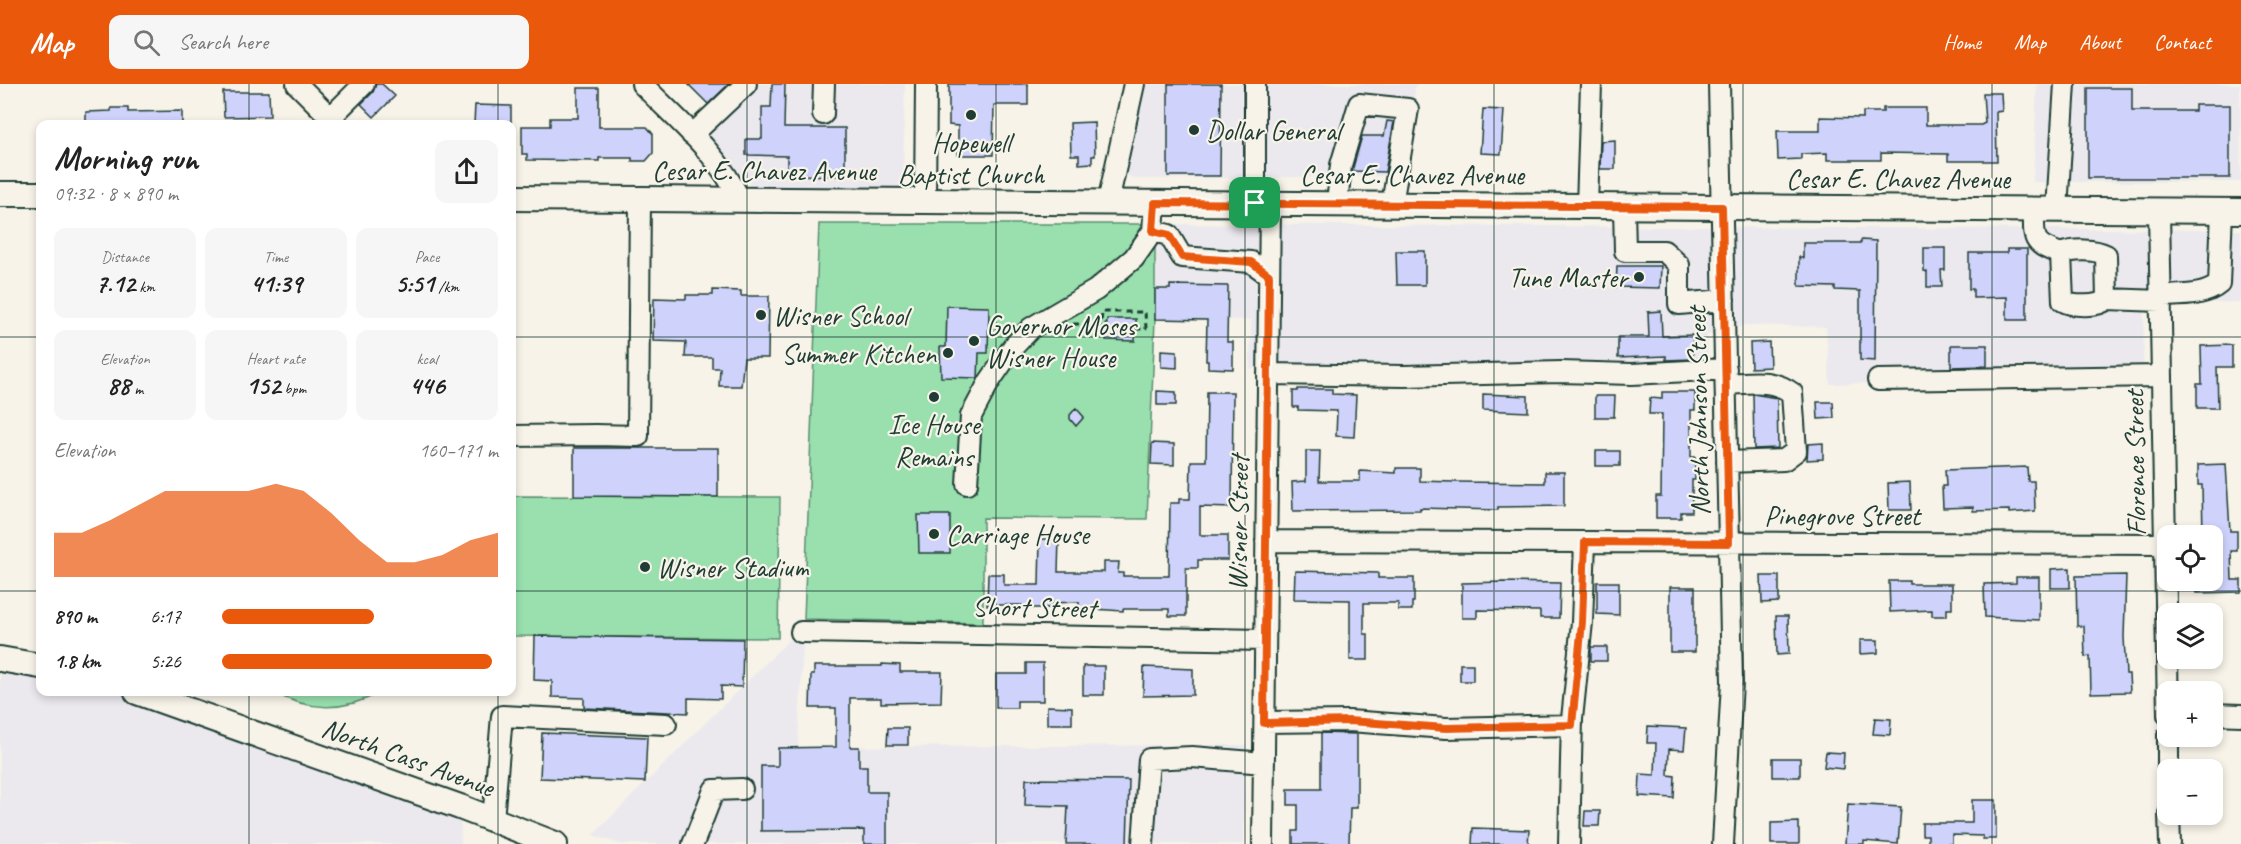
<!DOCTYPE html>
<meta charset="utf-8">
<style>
body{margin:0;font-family:Caveat,sans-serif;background:#f6f6f6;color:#222;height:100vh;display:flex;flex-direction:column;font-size:22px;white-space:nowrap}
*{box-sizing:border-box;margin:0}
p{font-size:20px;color:#767676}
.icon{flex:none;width:33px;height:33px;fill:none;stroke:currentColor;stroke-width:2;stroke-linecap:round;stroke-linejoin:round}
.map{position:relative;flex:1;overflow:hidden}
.side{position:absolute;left:36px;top:36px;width:480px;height:576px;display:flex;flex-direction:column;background:#fff;border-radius:12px;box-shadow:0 3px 9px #0003}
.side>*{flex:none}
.controls{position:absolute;left:2157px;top:441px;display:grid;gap:12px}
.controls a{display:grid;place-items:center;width:66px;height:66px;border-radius:12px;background:#fff;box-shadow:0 3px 9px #0003;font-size:30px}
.pin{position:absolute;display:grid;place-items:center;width:51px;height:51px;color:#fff;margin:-26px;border-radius:12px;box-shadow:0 3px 9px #0006}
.round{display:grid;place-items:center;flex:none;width:63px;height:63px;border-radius:12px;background:#f6f6f6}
.head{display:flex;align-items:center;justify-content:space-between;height:102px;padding:0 18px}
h1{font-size:33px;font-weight:700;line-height:45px}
.figures{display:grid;grid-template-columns:repeat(3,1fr);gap:9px;height:102px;padding:6px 18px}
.figures div{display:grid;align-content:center;border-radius:12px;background:#f6f6f6;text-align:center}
.figures b{font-size:26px;font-weight:700}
.figures small{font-size:16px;font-weight:400}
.figures p{font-size:16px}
.chart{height:168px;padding:12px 18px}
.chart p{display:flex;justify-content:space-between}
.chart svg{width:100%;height:108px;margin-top:6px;fill:#ea580c;opacity:.7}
ul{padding:0 18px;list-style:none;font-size:20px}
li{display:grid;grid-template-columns:96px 72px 1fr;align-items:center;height:45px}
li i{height:15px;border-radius:8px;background:#ea580c}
header{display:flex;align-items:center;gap:36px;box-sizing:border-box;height:84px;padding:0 30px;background:#ea580c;color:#fff}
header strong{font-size:28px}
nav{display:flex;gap:33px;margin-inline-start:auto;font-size:21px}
.search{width:420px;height:54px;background:#f6f6f6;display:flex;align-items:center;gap:15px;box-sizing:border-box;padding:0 21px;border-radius:12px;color:#767676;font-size:22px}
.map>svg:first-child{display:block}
.built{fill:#ebe9ee}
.green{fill:#99e0ae;stroke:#5c8e71;stroke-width:1.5}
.building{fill:#cfd2fb;stroke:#1f3d34;stroke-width:1.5}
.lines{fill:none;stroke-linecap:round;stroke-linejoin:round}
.minor-casing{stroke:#1f3d34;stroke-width:24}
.major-casing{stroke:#1f3d34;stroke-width:28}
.path{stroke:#1f3d34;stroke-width:3;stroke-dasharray:6 4.5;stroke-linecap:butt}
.minor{stroke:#f7f3e8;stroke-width:20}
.major{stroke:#f7f3e8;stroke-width:24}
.route-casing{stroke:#fff;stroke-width:12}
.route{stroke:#ea580c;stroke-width:8}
.grid{fill:none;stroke:#1f3d34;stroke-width:1.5;stroke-opacity:0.55}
.poi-dot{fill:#1f3d34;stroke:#f7f3e8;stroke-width:2}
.labels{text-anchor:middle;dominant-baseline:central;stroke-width:4.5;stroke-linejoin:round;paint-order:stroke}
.poi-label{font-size:28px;fill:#1f3d34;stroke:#f7f3e8;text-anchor:start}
.street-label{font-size:28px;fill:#1f3d34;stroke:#f7f3e8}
</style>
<header>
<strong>Map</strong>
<div class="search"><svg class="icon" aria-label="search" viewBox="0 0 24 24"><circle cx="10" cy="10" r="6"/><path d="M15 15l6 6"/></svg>Search here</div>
<nav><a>Home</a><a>Map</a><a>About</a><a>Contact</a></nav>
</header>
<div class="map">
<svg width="2241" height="760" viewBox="0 0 2241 760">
<rect width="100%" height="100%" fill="#f7f3e8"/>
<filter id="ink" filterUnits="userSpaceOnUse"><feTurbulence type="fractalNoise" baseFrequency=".0167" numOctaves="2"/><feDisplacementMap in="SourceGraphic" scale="12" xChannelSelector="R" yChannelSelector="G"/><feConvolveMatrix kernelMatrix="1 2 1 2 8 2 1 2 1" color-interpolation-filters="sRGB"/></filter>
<g filter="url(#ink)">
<!-- built -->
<path class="built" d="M735 0H905L903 106 753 104 693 40Z
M1145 0H1416L1400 92 1139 95 1124 91Z
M2037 0H2240L2241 98H2033Z
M1155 140 2241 146V218L2144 220 2143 293 1830 300 1826 243 1746 241 1707 251 1709 286 1250 285 1251 236 1155 235Z
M804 541 798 663 1246 661 1244 760H620L593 751Z
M0 575 40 582V608H137L460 723 461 760H0Z"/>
<!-- green -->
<path class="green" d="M819 140H1155V235L1147 435 983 434V539L804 535Z
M512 412 780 413 778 554 512 552Z
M273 608H380C345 628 308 627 273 608Z"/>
<!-- building -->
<path class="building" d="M376 0H382L395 12 374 33 361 20 373 8Z
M688 0H729L708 20Z
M772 0H785L784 44H845V92L787 91V72L746 71V55H762V23H771Z
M949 0H1028V21H994L993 71H958V42L949 41Z
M1168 0H1221L1220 92H1168Z
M578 4H599V43H647L653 50V69L646 77H632V74H599V77L527 76V70H522V42H550V34H578Z
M2088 4H2132V27H2195V21H2230V94H2088Z
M223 8H269L270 32 224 33Z
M1983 9H2001L2002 27 1996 28 1997 77H1948V70L1881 69V76H1827V69L1801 70V75L1778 76 1777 47H1820V33L1863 34V28H1883V24H1926V41H1981L1985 39Z
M475 21 511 22V40H474Z
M111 24H128V28L182 27V40H86V28L111 27Z
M1483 25 1504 26 1501 70 1480 69Z
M1387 37 1394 38 1385 88 1352 87 1362 52H1384Z
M1094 38 1095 72H1092V79L1079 80V71H1071L1070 39Z
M1615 56V85H1600L1601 57Z
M1861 156 1876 157 1875 277 1860 276V207L1835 206V203L1799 202V173L1803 174V159H1861Z
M1924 164H1945V186H1941L1942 203H1927V188L1924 187Z
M2007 165H2027V236H2007V213L1973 214V205H1969V169H2007Z
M1396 167H1425V201H1397Z
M1617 182H1661L1660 204 1616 203Z
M1170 201 1228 202 1227 258H1233V285L1208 284V277H1206L1207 236 1155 235V205H1170Z
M713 206 741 207V212H769L768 274H744L741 302H719L720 284H712V273H685L686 258 653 257 654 214 686 215V211H713Z
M947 222 989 223 988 269H979L978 294 941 293 940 263H946Z
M1661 227 1662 252 1693 251V275L1666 276V272L1618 274V253H1649L1648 228Z
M1107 235H1136L1135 257 1106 256Z
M1769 258 1770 283 1751 284 1750 259Z
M1951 261H1987V282L1951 283Z
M2232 261V283H2217L2218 324H2197V300H2202L2201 262Z
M1161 266 1177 267V284L1161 283Z
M1298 305H1332V310L1356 311 1354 353 1336 352 1337 327 1298 326V323H1293V307H1298Z
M1157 307 1176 308V321H1157Z
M1207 308H1233L1232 424 1200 423V451H1228V476H1198V484H1186V532H1169V525H1123V527L1079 524V518L1051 519V524H1022V521H987L988 490H1004V501H1039L1040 455H1059L1058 488H1104V478H1119L1118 489H1123V492H1169L1170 419H1179V415H1190L1191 377H1206Z
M1662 308H1695V326H1691V373H1695V396H1692V428H1681V434H1656V412H1661L1662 330H1649L1650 314 1662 315Z
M1483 310 1528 312V328L1483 326Z
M1753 310 1777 314 1778 364 1754 365Z
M1595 312H1615L1614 333H1595Z
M1817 318H1833L1834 334 1818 335Z
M1076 324 1084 333 1076 342 1070 335V331Z
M1152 359 1174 360V381L1151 380Z
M1823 359V375L1807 376 1808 360Z
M574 364H718V413L574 412Z
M1306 367H1320L1319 397H1360V387L1396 389V384H1420V397L1454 398 1545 399V388H1564V422L1498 423V426L1420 424V426L1293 427 1292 398 1306 397Z
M1596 367H1620V382H1596Z
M2226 380 2230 447H2237V467H2231L2232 496H2241V508L2197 509 2196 496H2212V452H2203L2202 401H2198V381Z
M2027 383 2028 397H2034L2035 427 2009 429V426L1973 427V423L1943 424 1942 402H1946L1945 386Z
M1910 398 1911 426H1889L1888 399Z
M918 431H950V469H919Z
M2070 484V504H2051V485Z
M1295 487 1378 489V494H1414V518H1412V526H1398V519H1364V550H1368V576H1350V516L1294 515Z
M2126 491 2124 553 2126 590H2129L2130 608 2091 609 2090 572 2085 573 2084 542H2077L2076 492Z
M1761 492H1779V518L1762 519Z
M2016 493H2039V536L1985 533 1984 500 2016 499Z
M1889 497H1909V500H1952V525H1947V532H1932V526L1890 528Z
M1504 498 1560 499 1559 534H1540V527L1477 526V534H1462V499Z
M1597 498H1619V531L1597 530Z
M1670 503H1695V568H1670Z
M1776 532H1788L1789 570 1777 571Z
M535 552 743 555 742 603 721 602V615L688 614V629L584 624V614L552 613V597L534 596Z
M1860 556H1878V569L1860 570Z
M1591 563H1607V577H1591Z
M1026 579H1043V617H1017V624H996V590H1026Z
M882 580 900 581V588H942L941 618 881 619V614H850V663H859V682H867V708H887V760H864V746L761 747V682H778V664L836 663V624H810L811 591H814V582H882Z
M1460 580H1473V597H1460Z
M1083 582H1104V611H1083Z
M1144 583 1193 585V611L1143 612Z
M1047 622 1072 623V640H1047Z
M1875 634 1891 635 1890 651 1873 650Z
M1648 642 1686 644 1684 666 1669 665 1668 691 1675 692 1674 714 1639 712 1640 690 1655 691 1656 659H1647Z
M888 644H908V661H887Z
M542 649 647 653 645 698 540 694Z
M1321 649 1357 650V724H1350L1349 760H1293V747H1298V721H1288V705H1321Z
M1826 668 1844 669 1843 685 1824 683Z
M1773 674H1800V693H1773Z
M1026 695 1129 696 1127 760H1066L1068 722 1025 721Z
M1972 716H1996V755H1983V752L1952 751V760H1928V751H1922V739H1972Z
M1848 720 1901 723 1898 760 1864 757V760H1845Z
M1585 727H1600L1599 742H1584Z
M1799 738V760H1771V739Z
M1473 744 1529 746 1528 760H1472Z"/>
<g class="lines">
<!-- minor casing -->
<g class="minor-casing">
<path id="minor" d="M297 0 337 40
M642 0C677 36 718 69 740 116
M1255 0V119
M1719 0 1732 598 1723 760
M823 30 824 0
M330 34 364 0
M692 51 746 0
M925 117 926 0
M1108 118 1134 0
M1337 120 1341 81 1359 20 1408 25 1392 120
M1587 122 1591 0
M1624 122 1625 167H1664L1679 181V220L1724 216
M2034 125C2034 156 2031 159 2061 170
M2057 125 2065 0
M2159 126 2168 631
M1153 147 1169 151 1182 173 1251 178 1269 191
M2161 212C2179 211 2204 213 2219 200L2222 127
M2107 215 2106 171C2095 165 2073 165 2061 170L2063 217C2073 223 2099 223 2107 215L2161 217
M1268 290 1404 292 1561 288 1632 290 1726 285
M1878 296 2162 292
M1726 300C1751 299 1771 294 1792 309L1796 367 1784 376 1727 378
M512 352 596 351 638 352 640 115
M967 400 971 332 989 298 1013 263 1031 244 1096 206 1134 174 1153 147 1155 119
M1266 457 2165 460
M801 548 1265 556
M2212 630 2241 631
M1265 638 1349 637 1446 644 1572 641
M2168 652V686
M2169 730 2170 760
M493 736 502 632 666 640
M693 760 714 706 742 705
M1143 760 1149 675 1192 673 1264 679
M1263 760 1270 119
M1569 760 1572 635 1582 538 1585 458"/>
</g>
<!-- major casing -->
<g class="major-casing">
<path id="major" d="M0 110H40
M512 114 2241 127
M0 575 40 582
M137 608 460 723 555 760"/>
</g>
<!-- path -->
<path class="path" d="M1073 240H1107
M988 245 1004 246
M1106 251 1101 252 1099 245 1101 240 1102 228H1145L1146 245H1136"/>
<!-- minor -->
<use href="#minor" class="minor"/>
<!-- major -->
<use href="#major" class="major"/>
</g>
</g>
<g class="lines" filter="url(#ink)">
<!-- route casing -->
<g class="route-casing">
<path id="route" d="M1155 119 1722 123 1729 459 1585 458 1582 538 1572 641 1446 644 1349 637 1264 639 1269 191 1251 178 1182 173 1169 151 1153 147Z"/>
</g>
<!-- route -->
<use href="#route" class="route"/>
</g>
<!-- grid -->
<path class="grid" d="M249 0V40M498 0V40M747 0V760M996 0V760M1245 0V760M1494 0V760M1743 0V760M1992 0V760M0 253H40M512 253H2241M0 507H40M512 507H2241M249 608V760M498 608V760"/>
<!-- markers -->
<g class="poi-dot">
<circle cx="971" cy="31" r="6"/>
<circle cx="1194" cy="46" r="6"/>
<circle cx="1639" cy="193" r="6"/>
<circle cx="761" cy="231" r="6"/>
<circle cx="974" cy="257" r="6"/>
<circle cx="948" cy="269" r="6"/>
<circle cx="934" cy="313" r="6"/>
<circle cx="934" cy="450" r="6"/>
<circle cx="645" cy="483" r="6"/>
</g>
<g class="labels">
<!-- poi labels -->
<g class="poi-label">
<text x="1206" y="46">Dollar General</text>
<text x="971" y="58" text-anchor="middle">Hopewell<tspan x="971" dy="32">Baptist Church</tspan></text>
<text x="1627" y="193" text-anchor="end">Tune Master</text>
<text x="773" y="231">Wisner School</text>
<text x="986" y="241">Governor Moses<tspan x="986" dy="32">Wisner House</tspan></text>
<text x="936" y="269" text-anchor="end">Summer Kitchen</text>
<text x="934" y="340" text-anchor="middle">Ice House<tspan x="934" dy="32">Remains</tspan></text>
<text x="946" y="450">Carriage House</text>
<text x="657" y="483">Wisner Stadium</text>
</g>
<!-- street labels -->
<g class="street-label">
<text x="764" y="86">Cesar E. Chavez Avenue</text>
<text x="1412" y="90">Cesar E. Chavez Avenue</text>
<text x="1898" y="94">Cesar E. Chavez Avenue</text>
<text transform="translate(1698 327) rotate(-91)">North Johnson Street</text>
<text transform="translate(2135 379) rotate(-91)">Florence Street</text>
<text x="1842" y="431">Pinegrove Street</text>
<text transform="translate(1238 439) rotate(-89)">Wisner Street</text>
<text transform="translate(1034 523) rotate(1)">Short Street</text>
<text transform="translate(408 673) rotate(20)">North Cass Avenue</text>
</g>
</g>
</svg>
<div class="controls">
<a><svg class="icon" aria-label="locate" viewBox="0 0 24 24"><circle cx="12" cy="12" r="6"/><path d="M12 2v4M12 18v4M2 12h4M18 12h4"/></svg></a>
<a><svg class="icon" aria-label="layers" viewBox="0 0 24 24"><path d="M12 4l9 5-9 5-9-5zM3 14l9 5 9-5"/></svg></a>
<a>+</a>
<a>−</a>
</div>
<div class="pin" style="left:1255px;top:119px;background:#1e9e55"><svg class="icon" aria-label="arrive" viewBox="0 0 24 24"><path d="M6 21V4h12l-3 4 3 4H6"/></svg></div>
<section class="side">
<div class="head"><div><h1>Morning run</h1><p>09:32 · 8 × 890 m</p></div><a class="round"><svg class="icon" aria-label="share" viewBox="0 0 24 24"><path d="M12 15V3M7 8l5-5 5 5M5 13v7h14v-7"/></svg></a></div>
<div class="figures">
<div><p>Distance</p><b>7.12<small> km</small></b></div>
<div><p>Time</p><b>41:39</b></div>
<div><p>Pace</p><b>5:51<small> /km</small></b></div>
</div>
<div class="figures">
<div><p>Elevation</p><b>88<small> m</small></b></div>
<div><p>Heart rate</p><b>152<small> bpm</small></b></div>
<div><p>kcal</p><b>446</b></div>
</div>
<div class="chart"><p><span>Elevation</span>160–171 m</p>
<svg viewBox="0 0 160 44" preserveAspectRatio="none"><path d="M0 44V26L10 26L20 21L30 15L40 9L50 9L60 9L70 9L80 6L90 9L100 18L110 29L120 38L130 38L140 35L150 29L160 26V44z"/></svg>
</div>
<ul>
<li><b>890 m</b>6:17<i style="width:55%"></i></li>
<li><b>1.8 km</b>5:26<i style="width:98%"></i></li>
</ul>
</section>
</div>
